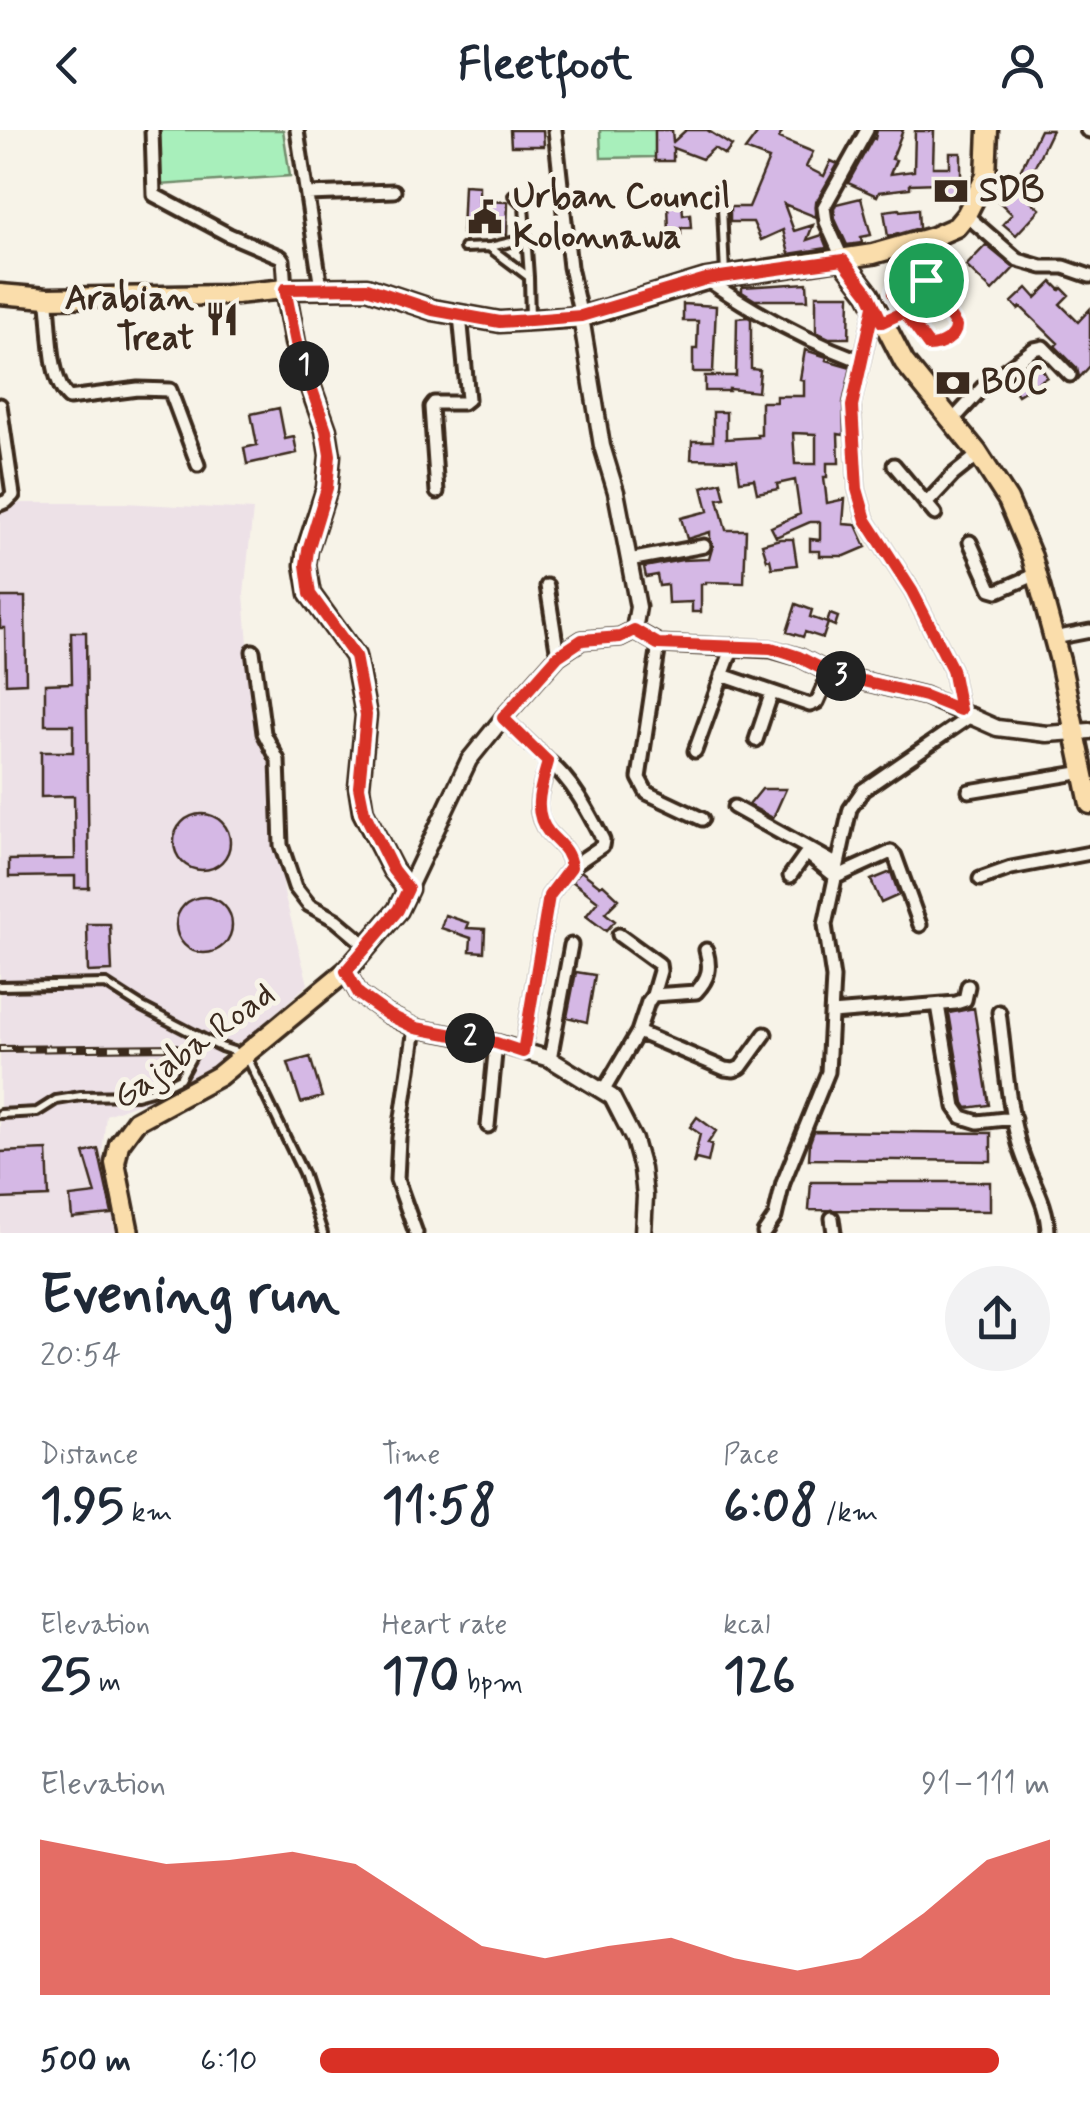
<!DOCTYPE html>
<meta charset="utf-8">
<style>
body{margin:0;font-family:Mynerve,sans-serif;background:#f2f2f3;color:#1f2937;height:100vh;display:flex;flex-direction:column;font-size:38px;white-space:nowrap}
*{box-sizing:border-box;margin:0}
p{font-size:32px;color:#747a83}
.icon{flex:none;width:55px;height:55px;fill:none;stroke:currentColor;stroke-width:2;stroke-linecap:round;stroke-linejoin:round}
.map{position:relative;height:1103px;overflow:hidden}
.sheet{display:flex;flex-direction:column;background:#fff;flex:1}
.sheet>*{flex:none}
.pin{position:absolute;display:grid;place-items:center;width:85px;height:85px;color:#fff;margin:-42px;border:5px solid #fff;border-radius:50%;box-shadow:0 2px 10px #0007}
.km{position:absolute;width:50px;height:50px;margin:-25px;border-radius:50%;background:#222;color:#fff;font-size:28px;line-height:50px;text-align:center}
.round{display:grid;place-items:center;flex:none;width:105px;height:105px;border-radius:52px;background:#f2f2f3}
.overview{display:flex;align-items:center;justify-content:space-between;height:170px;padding:0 40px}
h1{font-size:55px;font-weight:800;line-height:75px}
.metrics{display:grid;grid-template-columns:repeat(3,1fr);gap:15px;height:170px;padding:10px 40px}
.metrics div{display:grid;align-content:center}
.metrics b{font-size:50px;font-weight:800}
.metrics small{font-size:28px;font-weight:400}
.metrics p{font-size:28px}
.chart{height:280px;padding:20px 40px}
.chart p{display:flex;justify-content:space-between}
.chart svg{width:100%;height:180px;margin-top:10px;fill:#d93025;opacity:.7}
ul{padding:0 40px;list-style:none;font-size:32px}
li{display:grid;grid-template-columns:160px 120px 1fr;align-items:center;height:75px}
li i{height:25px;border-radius:12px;background:#d93025}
header{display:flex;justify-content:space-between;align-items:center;height:130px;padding:0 40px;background:#fff;font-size:45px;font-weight:800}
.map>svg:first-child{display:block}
.built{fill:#ede1e7}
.green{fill:#a8efbb;stroke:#728c6c;stroke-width:2.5}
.building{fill:#d5b8e5;stroke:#3b2a1e;stroke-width:2.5;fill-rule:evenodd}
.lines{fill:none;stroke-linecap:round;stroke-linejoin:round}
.service-casing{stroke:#3b2a1e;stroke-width:14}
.minor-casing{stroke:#3b2a1e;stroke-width:19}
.tertiary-casing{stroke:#3b2a1e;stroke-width:21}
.primary-casing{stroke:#3b2a1e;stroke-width:25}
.service{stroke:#f7f3e8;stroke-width:6}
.minor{stroke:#f7f3e8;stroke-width:11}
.tertiary{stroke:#f7f3e8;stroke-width:14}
.primary{stroke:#faddab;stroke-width:18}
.rail-casing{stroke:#3b2a1e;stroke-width:8}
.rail{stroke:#f7f3e8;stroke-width:4;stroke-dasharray:11;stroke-linecap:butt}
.route-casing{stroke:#fff;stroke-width:20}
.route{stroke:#d93025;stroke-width:12}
.labels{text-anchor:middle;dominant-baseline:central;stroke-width:10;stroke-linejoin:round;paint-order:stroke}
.poi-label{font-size:35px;font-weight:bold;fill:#3b2a1e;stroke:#f7f3e8;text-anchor:start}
.street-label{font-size:35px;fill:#3b2a1e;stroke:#f7f3e8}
</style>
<header><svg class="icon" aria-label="back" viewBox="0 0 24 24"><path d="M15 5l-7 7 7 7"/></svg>Fleetfoot<svg class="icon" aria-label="person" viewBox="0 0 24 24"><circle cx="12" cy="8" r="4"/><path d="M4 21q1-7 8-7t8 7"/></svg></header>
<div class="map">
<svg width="1090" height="1103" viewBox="0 0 1090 1103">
<rect width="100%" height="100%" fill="#f7f3e8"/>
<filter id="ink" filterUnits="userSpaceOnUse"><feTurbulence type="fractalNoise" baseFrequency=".01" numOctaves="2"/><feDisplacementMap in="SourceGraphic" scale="20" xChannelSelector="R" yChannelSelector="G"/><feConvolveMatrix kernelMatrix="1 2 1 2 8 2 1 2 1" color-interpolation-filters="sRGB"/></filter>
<g filter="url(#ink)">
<!-- built -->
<path class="built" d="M20 373H124L253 380 244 464 249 526 272 628 284 763 308 854 242 913 222 914 218 922 223 929 189 955 106 985 102 1024 115 1063 124 1103H0V380Z"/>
<!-- green -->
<path class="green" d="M158 0H283L290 46 160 55Z
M600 0H655L656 27 601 28Z"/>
<!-- building -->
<path class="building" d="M510 0H543L544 16H511Z
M655 0H672L673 12 686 0H707L732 16 725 25 714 18 702 29 673 18V31H655Z
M760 0H783L779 8 813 22 806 37 824 46 831 31 838 34 816 72V87L784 74 794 101 813 95 807 110 822 105 827 118 789 124 783 100 761 110 753 92H730V77H749L769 29 745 20Z
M877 0H903L892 29 896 30 890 44 914 41 915 1H934L933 37H950V23H961V52L964 53 961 67 937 65 938 53 910 54V58L879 62 877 66 848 53 873 8 875 9Z
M1040 0H1052L1022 63 1040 79 1016 105 1003 94 1012 84 991 64 1003 46 1013 56Z
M464 55 479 56V71L508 72 507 105 462 103Z
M861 68 871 105 861 107 862 113 847 115 835 89 834 79 836 74Z
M682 71 683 85 690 84 691 98H681V105L669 106 668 72Z
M899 79 900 81 918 79 919 98 888 107 884 81Z
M986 115 1014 138 992 161 966 136Z
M1052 152 1060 160 1062 158 1069 165 1060 174 1078 192 1090 179V236L1079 248 1077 238 1055 216 1058 213 1021 177 1018 179 1012 172 1027 158 1036 168Z
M807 153 808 170H755L742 162V157Z
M816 165H850L849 208H829L816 202Z
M683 174 716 176 713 242H693V219H697L698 191H683Z
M748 187 751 189V239L760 240 758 262 729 259V261H705V246H736L737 188Z
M805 220 827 227 826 230 851 237 843 273 844 305 838 304 839 333H827V347H824L827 373 845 369 843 394 856 395 866 417 845 426H820V421H810V409L820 410V392H810L776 407 771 397 800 384 795 350 777 354 778 359 757 363 754 349 740 351 737 330 691 329 692 311H713V282H726V309L758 307 757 305H761V272H776V266H804V250L800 249ZM793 303 816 304V334H795Z
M1037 230 1047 247 1018 265 1008 250Z
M279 278 285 309 294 307 297 323 247 334 244 318 257 315 251 284Z
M721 352 725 368 718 369 726 400H746L744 453 706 452V454H701V482H692V472L668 473 667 455 659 456 657 445 646 447 644 437 682 430 709 429 713 415 710 409V402L687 409 681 388 708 381 702 357Z
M780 409H793L797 435 772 438 770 429 767 430 762 414Z
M0 467H25L26 553 6 554 5 498H0Z
M796 474 812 480 810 487 827 493 830 484 838 487 835 496 828 493 823 508 805 502 803 507 787 502Z
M71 502H86L89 758H75V746L9 747V730L75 729 74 666 41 667V622H73V595H45V554L72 553Z
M762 659H786L773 688 749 675Z
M174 712a28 28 0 1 1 56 0a28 28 0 1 1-56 0Z
M581 741 600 756 603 754 619 769 605 783 615 791 606 801 586 786 598 771 572 751Z
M891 742 899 765 881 773 871 750Z
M176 795a28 28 0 1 1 56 0a28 28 0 1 1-56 0Z
M445 785 469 793 467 798 485 799 484 822 470 821 471 808 441 798Z
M87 794H110L112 841 88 842Z
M576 842 595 845 587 892 567 887Z
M974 878 989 975 967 978 964 973 949 883Z
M310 927 322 967 301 973 288 933Z
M697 987 716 1001 708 1013 712 1014 708 1032 696 1029 693 1034 700 1004 690 997Z
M814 1001 991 1003V1031L809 1029 810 1012Z
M98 1019 112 1084 72 1088 70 1067 96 1064 84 1023Z
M47 1020 49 1067 0 1069V1022Z
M811 1052H990V1081L809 1080Z"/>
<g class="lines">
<!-- service casing -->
<g class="service-casing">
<path id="service" d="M513 65 524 76 529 147
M722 77 725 145
M490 117 528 108
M464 118 489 117 529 147 530 189
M915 146 927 150 955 196 953 206 934 216 926 214 893 163 896 155Z
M0 856 106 854 142 877 202 908 221 917 246 925 303 1043 323 1103
M0 984 37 982 56 970 81 966 136 965 158 959 180 948 202 908"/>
</g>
<!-- minor casing -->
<g class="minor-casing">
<path id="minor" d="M152 0 154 65 229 105 281 127 283 130 285 159
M297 0 321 158
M555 0 570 137 581 187
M1087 0 1090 1
M307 64 394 61
M966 85 1018 130 1042 137H1064L1090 146
M843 130 826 92 824 77 867 0
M706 149C755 183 805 210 861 231
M47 168C52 195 48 249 69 268L138 259 170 260 198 335
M874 177 852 275 857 359 866 390 912 461 952 539 960 580
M0 275 13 365 7 371 0 374
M952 291 986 254 1034 219 1043 217 1070 245
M894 335 935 384
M437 362 431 277 434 273H463L468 269 460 185
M926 374 953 345 978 325
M970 412 991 459 998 461 1037 444
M629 430 704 416
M547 456 558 526
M1054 508 1090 501
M659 514 639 648 647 663 702 689
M253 521 264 603 278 630 281 715 295 757 309 775 336 790 368 817
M722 545 810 575 817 572 830 543
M503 588 549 632C541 657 530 681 549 703 560 715 569 720 571 737L549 766 523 921
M756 610 772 562
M695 621 733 516
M549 632C573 651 589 683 603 710L602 716 571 737
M969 661 1084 642
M734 677 838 735
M790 746 805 725 810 726 836 747 891 722 895 726 920 795
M980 749 1011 738 1090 723
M619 805 659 834 660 841 653 865
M938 875 955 977 962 987 978 992 1014 988
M999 882C1005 925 1007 972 1019 1014 1027 1045 1048 1071 1048 1103
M832 883 956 873 965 870 968 856
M415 898 399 1008 397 1050 416 1103
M638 902 725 939 734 940 741 937 765 904
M550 929 571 815
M604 960 638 902 648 872 653 865 696 862C709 848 711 838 706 820
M488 996 496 913
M832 1088 834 1103
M764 1103 775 1087 783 1053 828 942 833 848 825 795 850 679 863 660 972 585"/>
</g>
<!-- tertiary casing -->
<g class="tertiary-casing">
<path id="tertiary" d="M581 187 602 316 616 362 638 477 634 500
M408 759 469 630 503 588 558 526 582 510 620 507 634 500 659 514 771 519 799 527 830 543 925 566 997 598 1047 604 1090 601
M346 841 359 864 387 884 415 898 496 913 550 929 612 967 634 1010 642 1039 645 1066 643 1103"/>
</g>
<!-- primary casing -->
<g class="primary-casing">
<path id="primary" d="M843 130 869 164 904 232 977 322 1008 370 1032 427 1060 531 1090 674
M0 164 47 168 226 165 285 159 367 158 433 180 500 192 581 187 706 149 873 124 933 107 956 97 966 85 986 46 988 0
M129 1103 115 1033 119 1014 136 991 219 946 346 841 398 780 408 759 393 740 363 682 359 657 366 585 355 526 310 464 305 435 307 420 327 358 330 325 326 300 295 213 285 159"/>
</g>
<!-- service -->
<use href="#service" class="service"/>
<!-- minor -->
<use href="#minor" class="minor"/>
<!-- tertiary -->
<use href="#tertiary" class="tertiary"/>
<!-- primary -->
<use href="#primary" class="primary"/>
<!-- rail casing -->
<g class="rail-casing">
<path id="rail" d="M0 919 176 917"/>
</g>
<!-- rail -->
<use href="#rail" class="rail"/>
</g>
</g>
<g class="lines" filter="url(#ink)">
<!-- route casing -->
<g class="route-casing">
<path id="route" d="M926 150 915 146 896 155 893 163 904 182 882 192 869 164 843 130 706 149 581 186 530 190 500 192 433 180 367 158 285 159 296 213 326 300 330 325 327 358 308 420 306 435 310 464 355 526 366 585 359 657 364 682 393 740 408 759 398 780 346 841 359 864 387 884 416 898 496 913 523 922 549 766 571 737C569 720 560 715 549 703 531 681 541 657 548 632L503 588 558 526 582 510 620 507 634 500 658 514 771 518 799 527 830 543 925 566 960 580 952 539 912 461 866 390 857 359 852 276 874 176 882 192 904 182 929 216C940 216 956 208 956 196L926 150"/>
</g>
<!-- route -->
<use href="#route" class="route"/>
</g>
<!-- icons -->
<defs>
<g id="bank-bare" transform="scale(2.7)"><path d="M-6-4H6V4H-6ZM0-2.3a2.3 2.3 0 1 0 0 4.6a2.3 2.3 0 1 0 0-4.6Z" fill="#3b2a1e" stroke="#f7f3e8" stroke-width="2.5" paint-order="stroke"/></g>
<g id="civic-bare" transform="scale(2.7)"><path d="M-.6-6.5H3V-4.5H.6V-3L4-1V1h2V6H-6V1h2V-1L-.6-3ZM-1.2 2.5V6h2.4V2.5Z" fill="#3b2a1e" stroke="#f7f3e8" stroke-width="2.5" paint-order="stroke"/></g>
<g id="restaurant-bare" transform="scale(2.7)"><path d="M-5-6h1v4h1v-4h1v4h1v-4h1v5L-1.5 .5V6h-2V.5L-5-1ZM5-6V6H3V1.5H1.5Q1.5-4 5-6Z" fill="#3b2a1e" stroke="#f7f3e8" stroke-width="2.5" paint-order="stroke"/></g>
</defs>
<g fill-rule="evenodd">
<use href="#bank-bare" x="951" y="61"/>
<use href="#civic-bare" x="485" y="87"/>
<use href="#restaurant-bare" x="222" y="189"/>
<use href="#bank-bare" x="953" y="253"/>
</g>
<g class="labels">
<!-- poi labels -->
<g class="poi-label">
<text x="979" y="61">SDB</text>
<text x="513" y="67">Urban Council<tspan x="513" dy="40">Kolonnawa</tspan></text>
<text x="194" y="169" text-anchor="end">Arabian<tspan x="194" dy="40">Treat</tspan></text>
<text x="981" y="253">BOC</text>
</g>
<!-- street labels -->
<g class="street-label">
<text transform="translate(194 916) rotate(-36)">Gajaba Road</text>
</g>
</g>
</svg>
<div class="pin" style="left:926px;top:150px;background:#1e9e55"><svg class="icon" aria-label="arrive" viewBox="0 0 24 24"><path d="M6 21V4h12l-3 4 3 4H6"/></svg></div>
<b class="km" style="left:304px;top:236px">1</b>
<b class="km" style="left:470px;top:908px">2</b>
<b class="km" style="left:841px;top:546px">3</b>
</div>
<section class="sheet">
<div class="overview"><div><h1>Evening run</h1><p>20:54</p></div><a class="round"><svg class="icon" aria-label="share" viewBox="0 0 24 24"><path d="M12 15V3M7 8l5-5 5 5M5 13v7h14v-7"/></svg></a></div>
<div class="metrics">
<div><p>Distance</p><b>1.95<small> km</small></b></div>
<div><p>Time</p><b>11:58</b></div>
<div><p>Pace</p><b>6:08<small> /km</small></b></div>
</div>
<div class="metrics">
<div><p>Elevation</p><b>25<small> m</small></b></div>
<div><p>Heart rate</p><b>170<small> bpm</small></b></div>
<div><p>kcal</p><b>126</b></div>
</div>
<div class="chart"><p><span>Elevation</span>91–111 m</p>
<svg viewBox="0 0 160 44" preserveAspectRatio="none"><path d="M0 44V6L10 9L20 12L30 11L40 9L50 12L60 22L70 32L80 35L90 32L100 30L110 35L120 38L130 35L140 24L150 11L160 6V44z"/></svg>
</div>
<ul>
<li><b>500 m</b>6:10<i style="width:93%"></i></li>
</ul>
</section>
